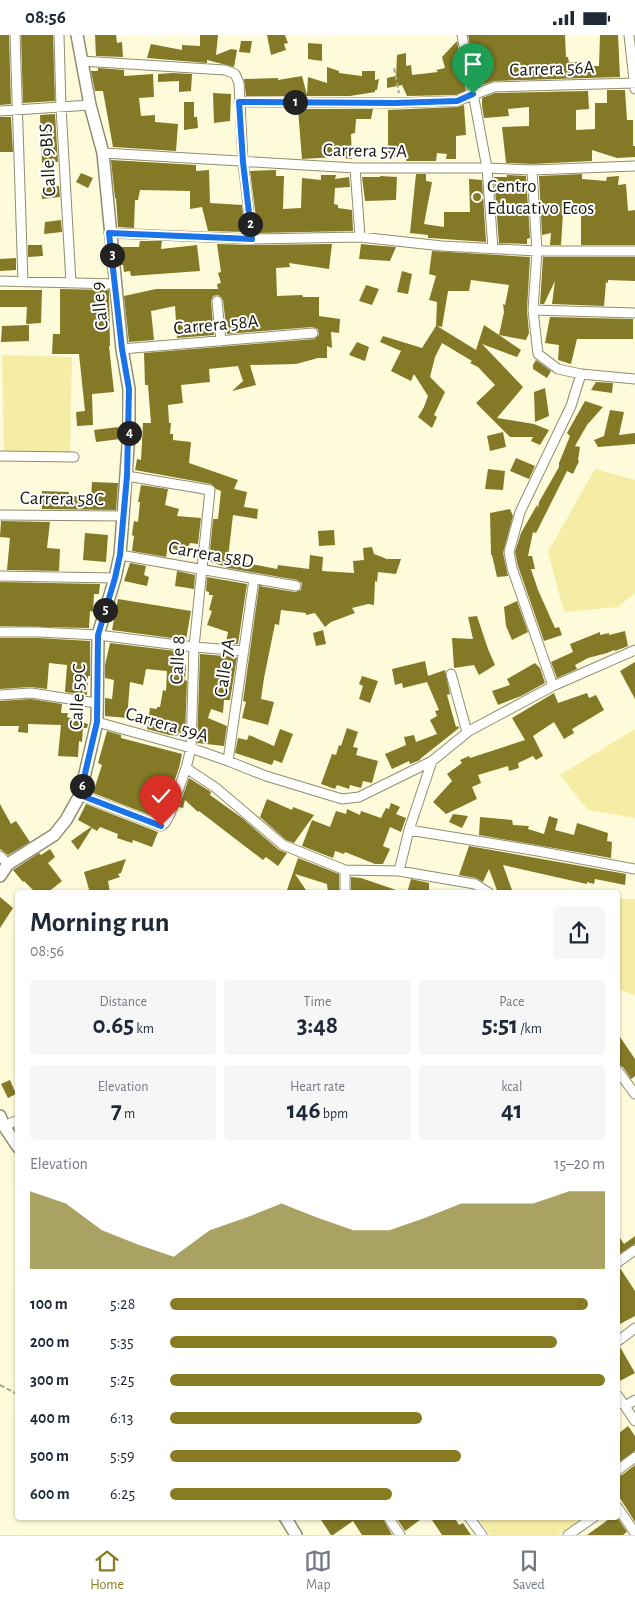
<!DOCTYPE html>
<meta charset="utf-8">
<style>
body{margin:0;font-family:"Alegreya Sans",sans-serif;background:#f6f6f7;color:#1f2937;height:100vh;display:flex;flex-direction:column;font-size:19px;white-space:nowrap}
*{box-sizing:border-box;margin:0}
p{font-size:16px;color:#747a83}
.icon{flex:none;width:28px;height:28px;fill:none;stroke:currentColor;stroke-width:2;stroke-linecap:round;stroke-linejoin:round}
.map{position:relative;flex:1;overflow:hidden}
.panel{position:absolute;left:15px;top:855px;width:605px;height:630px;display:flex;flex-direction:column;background:#fff;border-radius:5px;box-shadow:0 1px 4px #0004}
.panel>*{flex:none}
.pin{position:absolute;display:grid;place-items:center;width:42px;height:42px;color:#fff;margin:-51px -21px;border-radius:50% 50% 50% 0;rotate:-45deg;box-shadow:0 0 5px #0007}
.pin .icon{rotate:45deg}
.km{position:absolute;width:25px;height:25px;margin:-12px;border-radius:50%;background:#222;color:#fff;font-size:14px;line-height:25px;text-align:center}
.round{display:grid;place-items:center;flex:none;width:52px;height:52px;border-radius:5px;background:#f6f6f7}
.overview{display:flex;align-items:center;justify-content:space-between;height:85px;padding:0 15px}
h1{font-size:28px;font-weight:700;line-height:38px}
.stats{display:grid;grid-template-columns:repeat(3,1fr);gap:8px;height:85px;padding:5px 15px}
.stats div{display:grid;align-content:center;border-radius:5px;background:#f6f6f7;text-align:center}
.stats b{font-size:25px;font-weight:700}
.stats small{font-size:14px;font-weight:400}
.stats p{font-size:14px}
.chart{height:140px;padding:10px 15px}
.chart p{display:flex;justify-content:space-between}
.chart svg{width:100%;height:90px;margin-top:5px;fill:#877c22;opacity:.7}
ul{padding:0 15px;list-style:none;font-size:16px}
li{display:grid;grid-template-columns:80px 60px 1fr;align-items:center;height:38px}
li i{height:12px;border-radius:6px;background:#877c22}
.status{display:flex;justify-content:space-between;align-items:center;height:35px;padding:0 25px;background:#fff;direction:ltr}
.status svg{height:14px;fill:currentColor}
.tabs{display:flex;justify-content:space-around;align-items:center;height:70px;border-top:1px solid #e0e1e3;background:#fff;font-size:14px;color:#747a83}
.tabs a{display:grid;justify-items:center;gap:2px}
.tabs .on{color:#877c22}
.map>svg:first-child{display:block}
.green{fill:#f5eda5}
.building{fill:#837926;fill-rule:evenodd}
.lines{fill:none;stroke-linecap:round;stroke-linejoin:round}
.minor-casing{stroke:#908d71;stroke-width:11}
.tertiary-casing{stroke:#908d71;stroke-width:14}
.path{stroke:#aba990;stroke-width:2;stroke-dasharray:5 2.5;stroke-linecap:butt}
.minor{stroke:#fff;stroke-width:9}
.tertiary{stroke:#fff;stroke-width:11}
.route-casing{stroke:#fff;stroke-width:10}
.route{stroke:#1a73e8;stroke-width:6}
.poi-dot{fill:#877c22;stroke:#fff;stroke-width:2}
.labels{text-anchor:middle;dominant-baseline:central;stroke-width:4;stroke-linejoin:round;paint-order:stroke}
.street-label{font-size:19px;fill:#1a190e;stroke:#fff}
.poi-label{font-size:19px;fill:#1a190e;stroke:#fff;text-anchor:start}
</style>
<div class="status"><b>08:56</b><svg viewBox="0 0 49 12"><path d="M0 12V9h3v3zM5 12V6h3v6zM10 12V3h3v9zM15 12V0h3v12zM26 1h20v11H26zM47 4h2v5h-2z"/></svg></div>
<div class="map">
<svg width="635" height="1500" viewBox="0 0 635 1500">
<rect width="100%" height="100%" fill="#fefbdb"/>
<!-- green -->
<path class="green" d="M2 320 72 322 70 419 4 420Z
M595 434 635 445V558L618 572 564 577 548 517Z
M635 694V783L588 775 560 740Z
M618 864H635V960L618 954Z
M478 1483H584L557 1500H490Z"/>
<!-- building -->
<path class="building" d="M0 0H9L11 69 0 70Z
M21 0H53L55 66 23 68Z
M95 0H116L117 8 122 7 123 22 96 21Z
M200 0H218L216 20 231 14 237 15 234 32 207 25V28L147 23 151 9 182 15V10L200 11Z
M267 0H285L288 8 284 9 286 15 271 20Z
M468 0H565L566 22H568L569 27H581V31H599L600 0H618L620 42 494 46 478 51Z
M241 6H252L250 18 239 17Z
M457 6 466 56 456 60 407 61 402 50 387 53V43L396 41 397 20 406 18V31L411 30 412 40 438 37 436 35 445 33 442 22Z
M308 8 322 9V26L308 24Z
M327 32 339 36V38L362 41V36H375V45L379 44 377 55H375V57L350 61H246L244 44 278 43V45L302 41 307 60 308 42 327 48Z
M98 33 124 35V41L153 39 154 62 139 63 141 81 155 80V87L178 89 176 116 113 112 103 56H95L91 36H98Z
M172 38 192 39 191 56 179 57V46L158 47V39Z
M607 55H625L627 85H633V111H635V122L617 123 592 115V126L532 129 506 128 502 92 529 91V72L508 74 509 81 484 83 482 71V63L495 58 588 56 589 74 576 75V95L595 94V68H607Z
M213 58 231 59 230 86 214 88Z
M184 67H194V82H197L198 93 184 95Z
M464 70 466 100 456 101V124H446L447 119 437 118 436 126H406V118L388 125V75L457 72Z
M298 74H373L371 84H356L355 98 351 99 352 124 337 122 302 124Z
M55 79 58 127 42 128 40 80Z
M0 82H11L13 117H0Z
M111 125 196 130V136L209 135 210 168 242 170 245 197 208 196 202 172 190 174V156L140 155 138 165H135L134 193 118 192 116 163H115Z
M276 135V141H284L283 174 301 173 302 143 321 145V140H336L335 144 349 142 350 152 335 153 334 169 338 170V173L352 175 353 196 258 198 250 136Z
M81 138 93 143 88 153 76 147Z
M416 139H426V146L432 147 424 189 444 192V177H470L469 144 482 145 486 207 430 203H428V200L410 198Z
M582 139V144L606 146 607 142 619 141 618 150 626 149 628 176 635 175V210H581V177L563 178 561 210H550L551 198 542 200 539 141Z
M507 140 526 141 530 203 527 204V209L499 208 494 142H507Z
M380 141 397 142 396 165 365 166 362 142H380Z
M59 151 60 162 42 164 41 153Z
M61 185 62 197 44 199 45 187Z
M140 206H162L161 214 197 210 200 236 131 241 130 236 124 237 123 230H121L120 212H139Z
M217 209 252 210 332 209 329 234 289 228 290 232 276 233 277 261 302 260 303 262H319V281L340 284 339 298 331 297 332 313 327 311V323H318L296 329 250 330 256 350 232 356 243 346 238 331 209 334 210 347 181 350 183 368 168 370 169 388H171L170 399H173V405L191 407 189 428 238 445 234 454 247 457 244 472 258 474 257 484 233 480 228 523 246 524V528L277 534 278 530 309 534 310 520 323 522 322 536 354 538 353 526 364 525 363 513 372 512 374 519 387 524H401L396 539 378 537 377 547 375 546 374 570 368 569 352 573 355 578 331 587 325 592 315 578 306 580V578L281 575 279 590 275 589 264 643 261 664 274 667 268 690 242 683 246 667 243 666 259 551 295 557 301 555 302 548 297 545 228 533 209 526 213 484H218L221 456 216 454 211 449 135 435 137 424 141 425 143 388H151L148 350H145L144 318 314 304 319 300 318 294 312 292 227 299 223 265 220 261 217 260 213 261 211 266 214 300 177 303 175 271 151 276 154 305 129 307 124 261 156 254H218L217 249 221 248 218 238 221 237Z
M361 209 371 210 396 212 390 226 359 224Z
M28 210H42L43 221 28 222Z
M432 216 530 222 527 275 529 298 526 305 499 300 521 315 517 322 482 309 523 352 497 383 534 389 549 395 540 410 531 406 533 402H510L476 368 495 350 478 332 470 328 472 326 442 308 435 322 430 342 445 357 434 380 437 382 432 393 418 382 424 372 428 361 414 339 411 346 391 336 401 316 380 307 383 301 422 313 436 291 437 267 429 265 436 241 429 239ZM471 245 509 250 505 270 503 269 504 277 499 300 484 290 476 315 437 291 442 292 448 256H469Z
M543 222H635V246L608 245V248L606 247 604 271 552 269 555 246 544 269H540Z
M16 223V235L0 236V224Z
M402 236 412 239 408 259 397 257Z
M366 250 379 254 372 270 359 266Z
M60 254 109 255 110 311H109L114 357 92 359 93 390 77 391 76 377 85 376 79 319H52L53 299H60Z
M0 255H42L41 288 26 289 27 272H0Z
M550 282 633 284V304H577L571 329 558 325 559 310 545 308Z
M29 290V306L1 307 2 291Z
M357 307 369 312 365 326 349 320Z
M536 325 551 336 547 343 533 334V330Z
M596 347 613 348 612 358 591 355Z
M545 353 549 381 535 387 534 357Z
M585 366 603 372 587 390 575 411 580 412 578 425 579 426 573 439 567 436 536 498 533 497 528 521H532L535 534H531L538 555 555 593 559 592 562 600 544 606 518 531 515 517 521 498 537 470 538 473 539 467 559 432V428L570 401 567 398Z
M610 375 624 377 619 400 635 398V409L598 412 594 405 604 401Z
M118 392 120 404 96 407 94 395Z
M503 397 506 412 490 416 487 401Z
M516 423 535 431 529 444 510 436Z
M488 434 505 436 503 455 485 454Z
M92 447 118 448 116 475 42 474V456L69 457V461L91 462Z
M141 450 168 454 165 470 179 474 177 481 201 483 198 509 190 508 186 518 168 512 166 522 132 516 134 501 132 500 133 492 134 486 138 487 140 467H138Z
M510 474 513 481 503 518 508 541 497 542 492 520H491L490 478Z
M1 486 50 487 47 513 60 514 59 536 7 535 10 503 0 502Z
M334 495 335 510 319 511 318 496Z
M85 498 108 500 106 527 83 525Z
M130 528 146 531 144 540 149 542 147 551 124 546Z
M177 536 195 540 194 554 175 551Z
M207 542 247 549 238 609 226 608 228 597 207 590 212 576 209 575 213 560H209V557L206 556Z
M0 547 100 549 99 559H94L93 577 90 576 89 593 0 591Z
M118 564 191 576 186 605 112 595Z
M517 566 528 597 512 605 506 591 504 572Z
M477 581 488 614 495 630 479 640 474 630 454 633 452 603 473 604 468 582Z
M323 595 326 609 316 611 313 598Z
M625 596 628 611 615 616 614 615 607 618 588 623 575 630 577 634 557 643 551 627 573 617 570 609 600 597V600L609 598V600Z
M0 603H38L90 606V641H88L87 660 65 657 67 630 49 628 47 654 31 652 0 654Z
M110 608 184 617 182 630 186 631 185 645 187 646 185 701 169 700 147 694 150 673 157 674V672H160L163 655 166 656 167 636 146 634 143 650 130 647 127 683 105 681V663L112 664 114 645 105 643V630Z
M200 619 237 622 230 665H224L223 678 211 674 208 683 227 691 224 711 197 708Z
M425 626 428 641 445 635 450 659 447 660 456 692 458 691 459 693 420 724V725L410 729 409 726 392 734 385 719 406 710 404 702 414 700 416 707 437 699 430 685 437 681 435 676 439 675 427 647 403 653 402 648 395 650 392 634Z
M635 627V664L620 636Z
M535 628 540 633 545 648 521 661 498 670 492 656 510 650 507 644Z
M362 641 378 646 370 668 359 664 363 651 359 649Z
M554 658 558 668 587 658 589 663 596 660 604 675 572 694 574 698 564 704 554 687 533 701 543 721 536 725 533 721 518 728 519 733 509 736 508 731 478 740 481 748 472 752 477 764 446 779 433 767 452 746 447 739 462 728 460 725 469 721 470 723 525 705 512 683Z
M31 664 62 669 61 678H68L67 682 88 689 87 693H83L82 707 79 706 78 722 58 721 61 690 28 689V698L18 697 19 691H0V666Z
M347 693 358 697 353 712 358 713 356 720 378 726 372 748 363 746 361 753 350 750 349 754 337 750 335 754 321 749 332 719 336 720 339 710 341 711Z
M280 694 293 699 282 728 274 725 272 730 235 718 238 703 247 705 249 700 274 711Z
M107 696 121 700V703L182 719 179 733 164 776 160 784 93 758 102 730 98 728Z
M189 743 211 757 210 760 242 783 279 815 287 818 278 831 266 822 263 825 199 776 198 777 185 765 183 773 179 772Z
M267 764 292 775 293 772 314 780 294 808 286 805 260 782Z
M391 768 400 772 396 779 406 783 401 797 390 792 383 811 390 814 383 829H375L345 817 344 819 335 816 333 823 302 811 312 785 330 792 336 776 346 779 347 774 360 780 361 776 381 783 386 773 389 774Z
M0 769 11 789 16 786 30 807 8 820 0 814Z
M86 769 158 797 152 812 133 805 132 808 117 803 118 799 100 792 97 796 92 793 78 815 71 806 91 792 78 785Z
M453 779 468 781 462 793 449 787Z
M549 781 558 784 555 795 574 800 577 788 608 798 607 806 612 807 611 823 479 800 480 782 512 785 513 790 529 791 528 794 544 799Z
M469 811 626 839 625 850 595 844 594 849 587 847V849L503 830 513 858H498L489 834 483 847 476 843 459 840Z
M50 814 55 822 48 828 62 846 47 858H36L24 846 23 847 13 835 39 818 41 820Z
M298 823 339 839V858H328L327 849 295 839 308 858H286Z
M126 824 121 838 118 839 120 842 108 846 110 858H90L84 837Z
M351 842 361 843 399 856V858H351Z
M411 844 429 848V858H407Z
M0 862 13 873 0 893Z
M618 999 635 1024V1041L631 1044 623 1032 618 1030Z
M10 1045 16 1059 8 1063 1 1049Z
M618 1200 624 1209 635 1201V1209L618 1220Z
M618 1233H620L635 1256V1281L618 1290Z
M618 1312H620L635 1338 618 1347Z
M628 1391 635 1401V1416L618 1428V1399Z
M635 1430V1487L618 1460V1441L622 1440Z
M319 1482H382L392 1500H362L353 1486 333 1500H331Z
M396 1482H424L405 1496Z
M430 1482H454L459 1490 463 1488 471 1500H442Z
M612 1482H617L627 1497 623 1500H587Z"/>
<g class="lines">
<!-- minor casing -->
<g class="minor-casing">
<path id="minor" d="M15 0 23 247
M59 0 61 72 71 248
M462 0 487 133 493 214
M629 0 635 54
M81 26 225 35 235 39 239 48 243 127 252 204
M239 67 395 68 457 66 494 52 635 48
M0 76 90 70
M103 118 355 133H487L532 135 635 131
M355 133 360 202
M532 135 537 216 533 275 538 319 558 334 581 339 635 344
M109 198 252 204 360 202 442 211 537 216H635
M0 246 115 249
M217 266 221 306
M533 275 635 278
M122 314 313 298
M0 421 74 422
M0 480 123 481
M120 520 296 551
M0 541 115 543
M0 597H38L98 600 194 612 244 616
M451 639 467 697
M553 651 512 533 509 517 520 477 571 371 581 339
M0 660 31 658 96 668
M97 687 191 713 228 726 266 741 342 764 359 762 432 726 469 696 553 651 635 615
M228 726 254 544
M186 733 216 753 283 810 345 835 399 836 475 849 489 858
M80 760 161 791 165 788 170 779 186 733 191 713 194 612 210 455 127 441
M409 795 532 815 635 834
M0 821 8 829
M399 836 409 795 432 726
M345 858V835
M618 1036 635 1059
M4 1091 18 1085
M618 1227 635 1215
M618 1306 635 1293
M618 1361 635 1386
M625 1371 635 1365
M618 1435 635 1422
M618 1473 635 1498
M388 1482 400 1500
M469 1482 482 1500
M568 1500 594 1482"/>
</g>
<!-- tertiary casing -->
<g class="tertiary-casing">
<path id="tertiary" d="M0 841 8 829 54 800 66 785 80 760 97 687 98 600 115 543 120 520 123 481 129 398V354L122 314 103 118 90 70 77 0
M0 1081 4 1091 18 1112
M285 1482 296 1500"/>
</g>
<!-- path -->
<path class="path" d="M394 33 399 58
M0 1350 15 1358 18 1364"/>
<!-- minor -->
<use href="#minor" class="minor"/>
<!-- tertiary -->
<use href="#tertiary" class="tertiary"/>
</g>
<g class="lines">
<!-- route casing -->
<g class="route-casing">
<path id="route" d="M161 791 80 760 97 687 98 600 115 543 120 520 127 441 129 354 122 314 109 198 252 204 243 127 239 67 395 68 457 66 473 59"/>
</g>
<!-- route -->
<use href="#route" class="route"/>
</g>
<!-- markers -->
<circle class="poi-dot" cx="477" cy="162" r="5"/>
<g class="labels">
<!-- street labels -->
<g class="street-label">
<text transform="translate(552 34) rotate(-2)">Carrera 56A</text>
<text transform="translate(365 116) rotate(1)">Carrera 57A</text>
<text transform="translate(48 125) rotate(-93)">Calle 9BIS</text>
<text transform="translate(100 271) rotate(-96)">Calle 9</text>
<text transform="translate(216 290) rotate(-5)">Carrera 58A</text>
<text transform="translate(62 464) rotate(1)">Carrera 58C</text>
<text transform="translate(211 520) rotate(10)">Carrera 58D</text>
<text transform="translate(178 625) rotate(-87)">Calle 8</text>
<text transform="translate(225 633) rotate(-82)">Calle 7A</text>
<text transform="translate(78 662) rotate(-87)">Calle 59C</text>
<text transform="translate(167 690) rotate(16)">Carrera 59A</text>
</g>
<!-- poi labels -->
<g class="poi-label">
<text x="487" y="151">Centro<tspan x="487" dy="22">Educativo Ecos</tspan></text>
</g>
</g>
</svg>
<div class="pin" style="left:473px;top:59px;background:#1e9e55"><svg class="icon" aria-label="arrive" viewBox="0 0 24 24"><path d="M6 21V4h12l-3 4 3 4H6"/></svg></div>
<div class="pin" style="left:161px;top:791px;background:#d93025"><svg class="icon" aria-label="check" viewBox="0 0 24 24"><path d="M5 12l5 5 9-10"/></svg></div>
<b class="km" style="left:295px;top:67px">1</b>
<b class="km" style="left:250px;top:189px">2</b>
<b class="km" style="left:112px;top:220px">3</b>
<b class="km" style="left:129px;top:398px">4</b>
<b class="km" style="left:105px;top:575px">5</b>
<b class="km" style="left:82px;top:751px">6</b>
<section class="panel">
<div class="overview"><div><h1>Morning run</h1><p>08:56</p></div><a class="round"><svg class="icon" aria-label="share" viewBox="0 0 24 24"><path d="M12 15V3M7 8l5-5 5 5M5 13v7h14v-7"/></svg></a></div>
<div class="stats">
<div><p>Distance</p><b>0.65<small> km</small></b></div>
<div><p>Time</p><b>3:48</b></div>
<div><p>Pace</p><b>5:51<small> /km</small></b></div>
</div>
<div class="stats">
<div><p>Elevation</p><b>7<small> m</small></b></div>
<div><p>Heart rate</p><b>146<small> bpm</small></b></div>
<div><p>kcal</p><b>41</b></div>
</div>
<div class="chart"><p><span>Elevation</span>15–20 m</p>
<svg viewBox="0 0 160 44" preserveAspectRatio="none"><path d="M0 44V6L10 12L20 25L30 32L40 38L50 25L60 19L70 12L80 19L90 25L100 25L110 19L120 12L130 12L140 12L150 6L160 6V44z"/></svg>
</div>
<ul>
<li><b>100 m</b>5:28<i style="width:96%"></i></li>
<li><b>200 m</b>5:35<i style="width:89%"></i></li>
<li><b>300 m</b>5:25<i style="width:100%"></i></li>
<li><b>400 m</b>6:13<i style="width:58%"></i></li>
<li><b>500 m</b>5:59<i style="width:67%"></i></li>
<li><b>600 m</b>6:25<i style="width:51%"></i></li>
</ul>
</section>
</div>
<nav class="tabs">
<a class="on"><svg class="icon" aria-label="home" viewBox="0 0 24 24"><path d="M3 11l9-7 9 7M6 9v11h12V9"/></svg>Home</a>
<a><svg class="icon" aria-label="map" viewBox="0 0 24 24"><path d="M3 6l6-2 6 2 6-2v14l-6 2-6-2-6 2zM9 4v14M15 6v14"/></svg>Map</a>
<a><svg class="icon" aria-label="saved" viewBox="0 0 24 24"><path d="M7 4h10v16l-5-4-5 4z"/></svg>Saved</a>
</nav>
